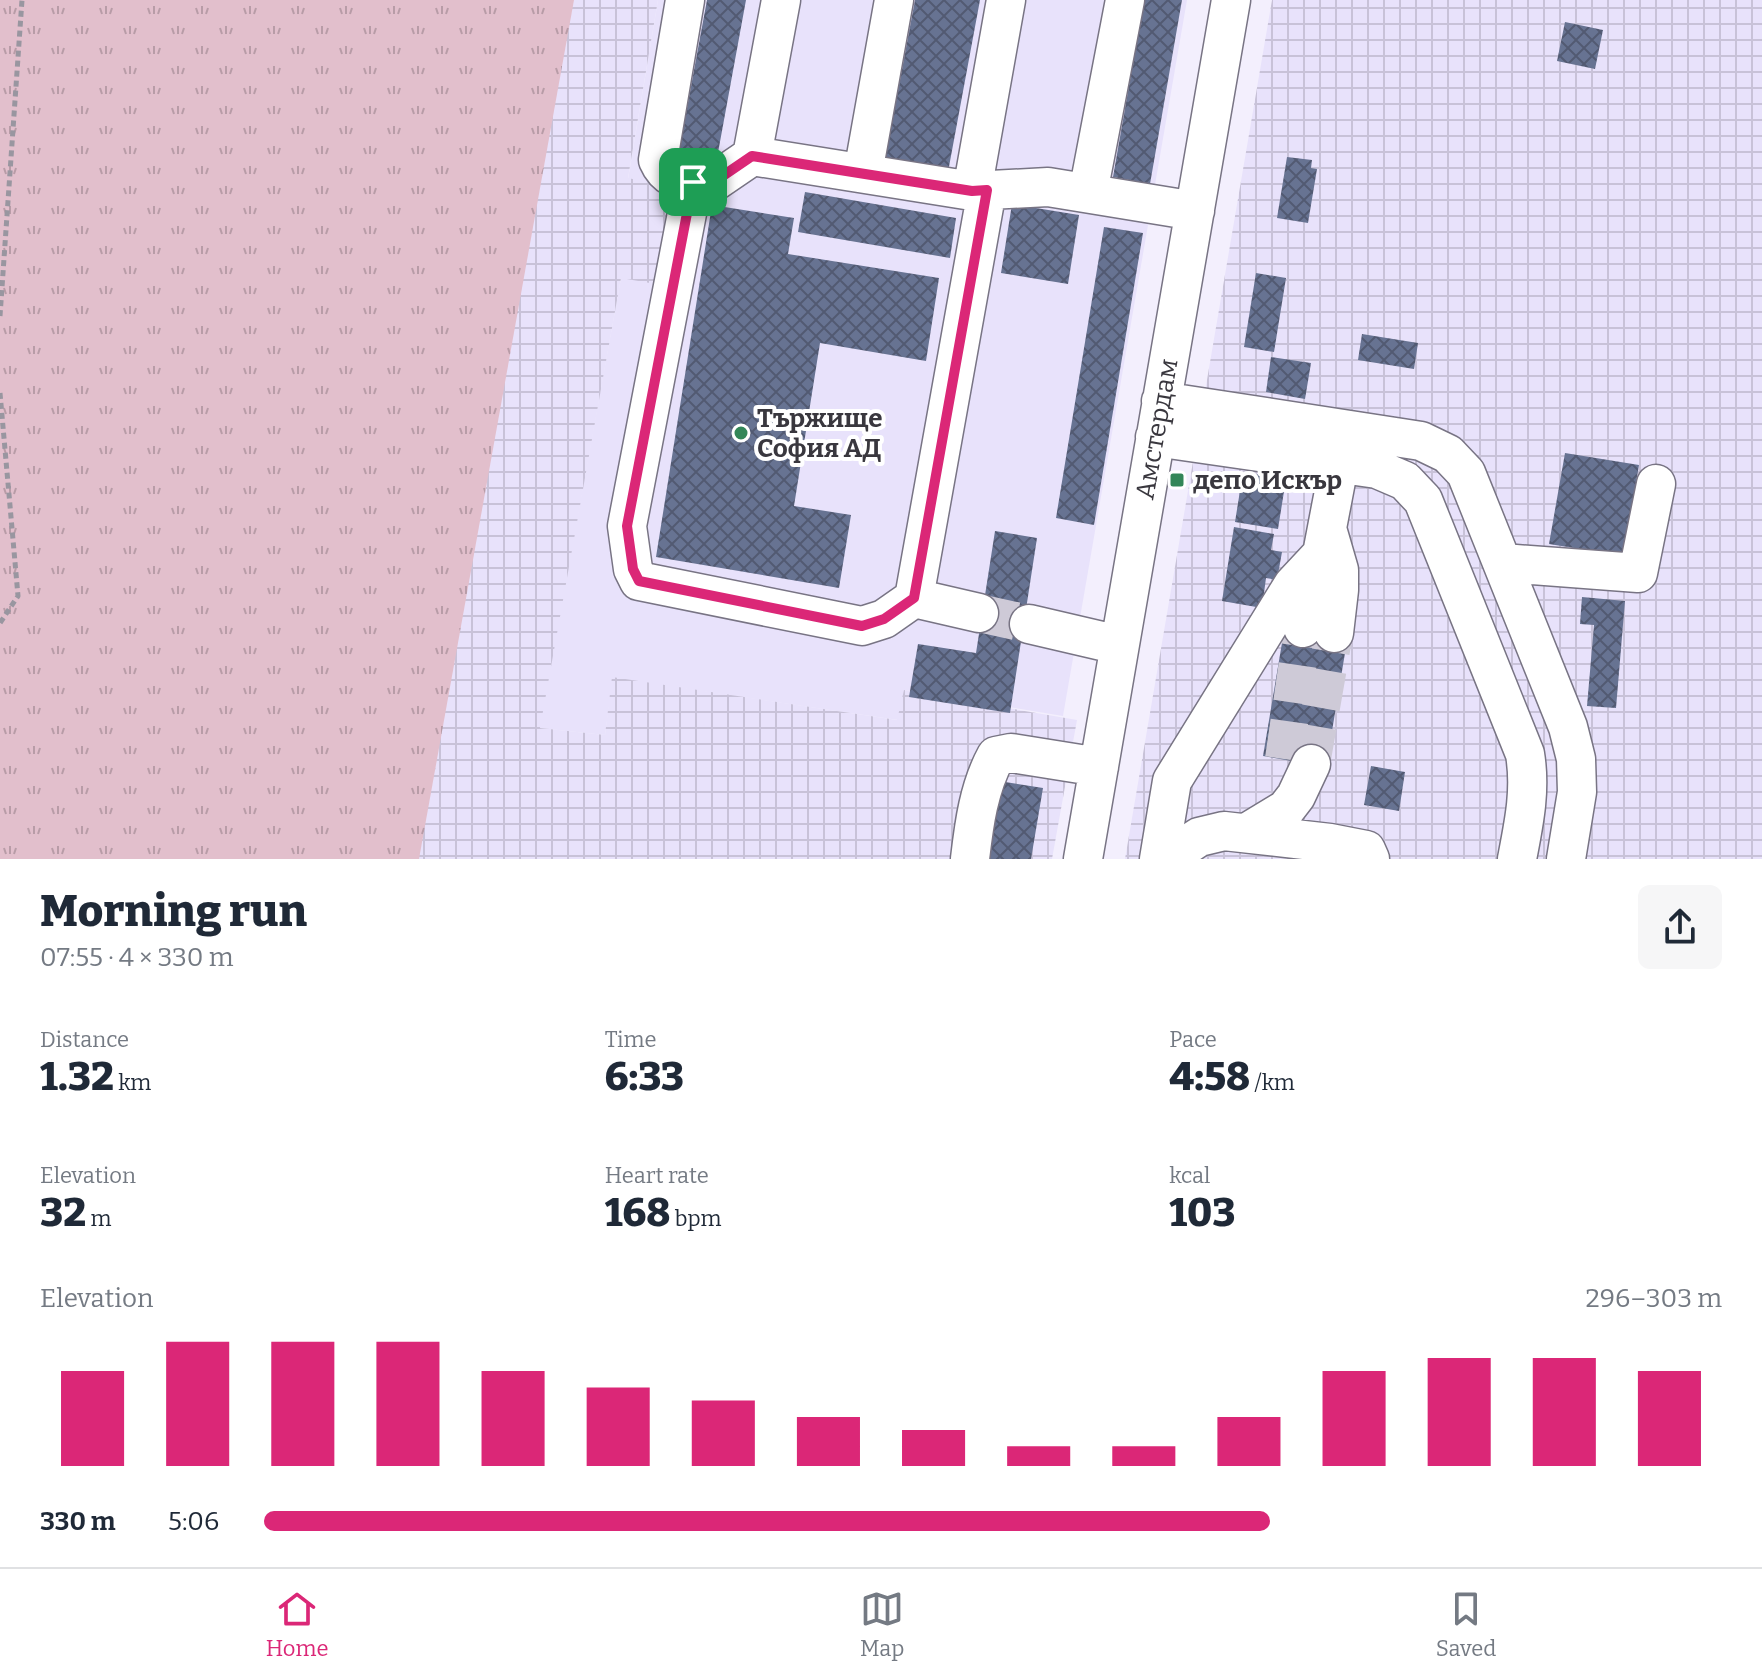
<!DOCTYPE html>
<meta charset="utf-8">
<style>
body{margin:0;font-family:Bitter,serif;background:#f6f6f7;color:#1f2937;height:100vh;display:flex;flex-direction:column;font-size:30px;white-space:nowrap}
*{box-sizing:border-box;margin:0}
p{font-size:26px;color:#747a83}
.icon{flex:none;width:44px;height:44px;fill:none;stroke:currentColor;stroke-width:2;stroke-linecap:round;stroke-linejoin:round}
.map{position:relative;height:859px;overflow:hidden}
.side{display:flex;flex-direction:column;background:#fff;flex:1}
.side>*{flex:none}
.pin{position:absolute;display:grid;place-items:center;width:68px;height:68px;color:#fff;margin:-34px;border-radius:16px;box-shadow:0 4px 12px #0006}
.round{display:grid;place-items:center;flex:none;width:84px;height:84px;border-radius:12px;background:#f6f6f7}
.summary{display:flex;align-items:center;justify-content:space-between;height:136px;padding:0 40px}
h1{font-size:44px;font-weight:800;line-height:60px}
.stats{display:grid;grid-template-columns:repeat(3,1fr);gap:12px;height:136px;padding:8px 40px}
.stats div{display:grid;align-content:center}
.stats b{font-size:40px;font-weight:800}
.stats small{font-size:22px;font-weight:400}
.stats p{font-size:22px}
.chart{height:224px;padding:16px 40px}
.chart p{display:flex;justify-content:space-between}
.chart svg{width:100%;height:144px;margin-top:8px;stroke:#db2777;stroke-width:6}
ul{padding:0 40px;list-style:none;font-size:26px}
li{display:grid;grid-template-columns:128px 96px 1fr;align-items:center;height:60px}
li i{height:20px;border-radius:10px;background:#db2777}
.dock{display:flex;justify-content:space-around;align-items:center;height:112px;border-top:2px solid #e0e1e3;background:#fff;font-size:22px;color:#747a83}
.dock a{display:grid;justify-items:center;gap:4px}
.dock .selected{color:#db2777}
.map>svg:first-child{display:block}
.built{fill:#e8e2fb}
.industrial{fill:url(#industrial-grid)}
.grass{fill:url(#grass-tufts)}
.building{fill:url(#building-cross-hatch)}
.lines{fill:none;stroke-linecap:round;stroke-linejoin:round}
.minor-tunnel{stroke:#cecad7;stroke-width:38;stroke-dasharray:38 19;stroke-linecap:butt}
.minor-casing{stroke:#787484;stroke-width:41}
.path{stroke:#9996a0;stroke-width:5;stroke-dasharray:6 4;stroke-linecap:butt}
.minor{stroke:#fff;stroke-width:38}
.route-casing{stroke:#fff;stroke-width:16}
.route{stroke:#db2777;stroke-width:10}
.poi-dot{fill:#338658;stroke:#fff;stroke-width:3}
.labels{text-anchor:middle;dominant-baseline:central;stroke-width:8;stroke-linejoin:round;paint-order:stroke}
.poi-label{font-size:26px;font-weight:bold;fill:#39373e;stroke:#fff;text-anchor:start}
.street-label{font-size:26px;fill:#39373e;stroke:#fff}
</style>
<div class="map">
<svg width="1762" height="859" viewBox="0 0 1762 859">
<defs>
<pattern id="industrial-grid" width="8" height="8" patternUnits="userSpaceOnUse" patternTransform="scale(2)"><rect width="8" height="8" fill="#e8e2fb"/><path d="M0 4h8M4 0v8" fill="none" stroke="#c8c2d8"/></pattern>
<pattern id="grass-tufts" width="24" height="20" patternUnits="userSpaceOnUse" patternTransform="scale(2)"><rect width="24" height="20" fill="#e2bfcc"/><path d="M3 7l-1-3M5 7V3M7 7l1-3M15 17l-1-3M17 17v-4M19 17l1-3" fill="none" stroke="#b89ca7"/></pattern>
<pattern id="building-cross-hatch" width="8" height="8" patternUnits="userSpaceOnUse" patternTransform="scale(2)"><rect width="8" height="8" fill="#677392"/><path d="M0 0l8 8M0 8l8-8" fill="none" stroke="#525a72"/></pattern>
</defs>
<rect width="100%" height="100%" fill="#f3effd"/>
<!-- built -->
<path class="built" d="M658 0H1187L1063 716 905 690 898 720 613 678 605 735 539 728 621 278 685 191 628 179Z"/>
<!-- industrial -->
<path class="industrial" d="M0 0H658L628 178 686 191 667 286 621 278 540 728 605 735 612 677 897 720 904 690 1077 720 1052 859H0Z
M1272 0H1762V859H1125Z"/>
<!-- grass -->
<path class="grass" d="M0 0H574L419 859H0Z"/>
<!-- building -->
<path class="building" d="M707 0H746L715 169 677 162Z
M915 0H980L948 172 885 160Z
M1144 0H1182L1150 184 1113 177Z
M1565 22 1603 30 1595 69 1557 61Z
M1287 157 1312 160 1311 168 1317 169 1308 223 1277 218Z
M805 192 956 218 950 258 798 232Z
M1012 204 1079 215 1068 284 1001 273Z
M712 205 794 218 788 254 939 278 926 361 820 343 794 506 851 515 839 588 656 557Z
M1104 227 1143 233 1094 525 1056 518Z
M1256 273 1286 278 1274 352 1244 347Z
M1362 334 1418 343 1414 369 1358 360Z
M1271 357 1311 363 1305 399 1266 392Z
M1565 453 1639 465 1624 556 1549 544Z
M1243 472 1286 479 1278 529 1235 522Z
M1234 527 1274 534 1271 550 1282 552 1277 580 1266 578 1262 608 1222 601Z
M995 531 1037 538 1010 713 909 697 918 644 976 653Z
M1582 597 1625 601 1616 708 1587 706 1594 625 1580 624Z
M1285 625 1348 635 1326 767 1263 756Z
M1371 766 1405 772 1399 811 1364 805Z
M992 780 1043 788 1031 859H980Z"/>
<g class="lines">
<!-- minor-tunnel -->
<path class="minor-tunnel" d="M979 613 1029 624
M1284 759 1303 628
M1311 764 1334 633"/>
<!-- minor casing -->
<g class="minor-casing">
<path id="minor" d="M685 0 658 160C668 183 686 181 708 186L752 156
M781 0 752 156 972 191 1048 187 1195 211
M863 173 894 0
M693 182 627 526 633 569 639 581 862 626 884 619 914 598 979 613
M972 191 1006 0
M1088 193 1125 0
M1161 401 1421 441 1448 454 1466 473 1568 727 1576 759 1577 792 1566 859
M1155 437 1377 469 1405 481 1423 500 1525 754C1531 790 1524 823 1517 859
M1328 532 1339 570V590L1334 633
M1503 563 1638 573 1656 484
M914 598 987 190
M1029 624 1119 645
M1303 628 1319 565
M1248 832 1286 809 1296 796 1311 764
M970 859C974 824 979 787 996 756L1011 753 1099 767
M1083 859 1231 0
M1159 859 1172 781 1293 585 1322 554 1336 481 1330 467 1322 461
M1172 859 1178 851 1199 837 1224 831 1330 843 1366 850 1370 859"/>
</g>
<!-- path -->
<path class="path" d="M0 316 22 0
M0 393 18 596 0 623"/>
<!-- minor -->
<use href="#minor" class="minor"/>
</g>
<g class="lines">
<!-- route casing -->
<g class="route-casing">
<path id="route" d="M752 156 972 191 987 190 914 598 884 619 862 626 639 581 633 569 627 526 693 182 708 186Z"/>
</g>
<!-- route -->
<use href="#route" class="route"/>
</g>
<!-- markers -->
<g class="poi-dot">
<circle cx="741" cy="433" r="8"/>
<rect x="1169" y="472" width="16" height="16" rx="4"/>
</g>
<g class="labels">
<!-- poi labels -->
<g class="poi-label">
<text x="757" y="418">Тържище<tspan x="757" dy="30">София АД</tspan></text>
<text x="1193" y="480">депо Искър</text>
</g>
<!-- street labels -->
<g class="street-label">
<text transform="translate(1157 429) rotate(-80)">Амстердам</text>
</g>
</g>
</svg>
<div class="pin" style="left:693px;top:182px;background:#1e9e55"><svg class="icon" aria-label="arrive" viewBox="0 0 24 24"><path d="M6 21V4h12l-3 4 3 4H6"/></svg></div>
</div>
<section class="side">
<div class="summary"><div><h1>Morning run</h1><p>07:55 · 4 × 330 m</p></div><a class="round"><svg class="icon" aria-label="share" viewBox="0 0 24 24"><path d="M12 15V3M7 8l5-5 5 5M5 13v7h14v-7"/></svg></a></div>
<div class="stats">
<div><p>Distance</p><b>1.32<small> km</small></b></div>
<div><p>Time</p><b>6:33</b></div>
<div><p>Pace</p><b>4:58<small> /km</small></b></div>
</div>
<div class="stats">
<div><p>Elevation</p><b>32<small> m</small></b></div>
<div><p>Heart rate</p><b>168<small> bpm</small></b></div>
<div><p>kcal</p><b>103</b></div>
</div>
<div class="chart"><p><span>Elevation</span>296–303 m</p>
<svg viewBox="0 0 160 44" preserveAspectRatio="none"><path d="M5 44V15M15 44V6M25 44V6M35 44V6M45 44V15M55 44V20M65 44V24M75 44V29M85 44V33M95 44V38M105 44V38M115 44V29M125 44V15M135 44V11M145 44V11M155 44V15"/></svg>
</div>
<ul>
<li><b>330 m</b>5:06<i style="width:69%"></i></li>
</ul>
</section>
<nav class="dock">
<a class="selected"><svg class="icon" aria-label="home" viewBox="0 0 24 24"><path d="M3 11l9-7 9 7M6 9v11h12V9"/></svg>Home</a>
<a><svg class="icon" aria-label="map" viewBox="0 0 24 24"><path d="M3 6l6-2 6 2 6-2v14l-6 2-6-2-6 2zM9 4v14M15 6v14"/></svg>Map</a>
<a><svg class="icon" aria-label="saved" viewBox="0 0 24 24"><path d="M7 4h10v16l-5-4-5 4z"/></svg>Saved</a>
</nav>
